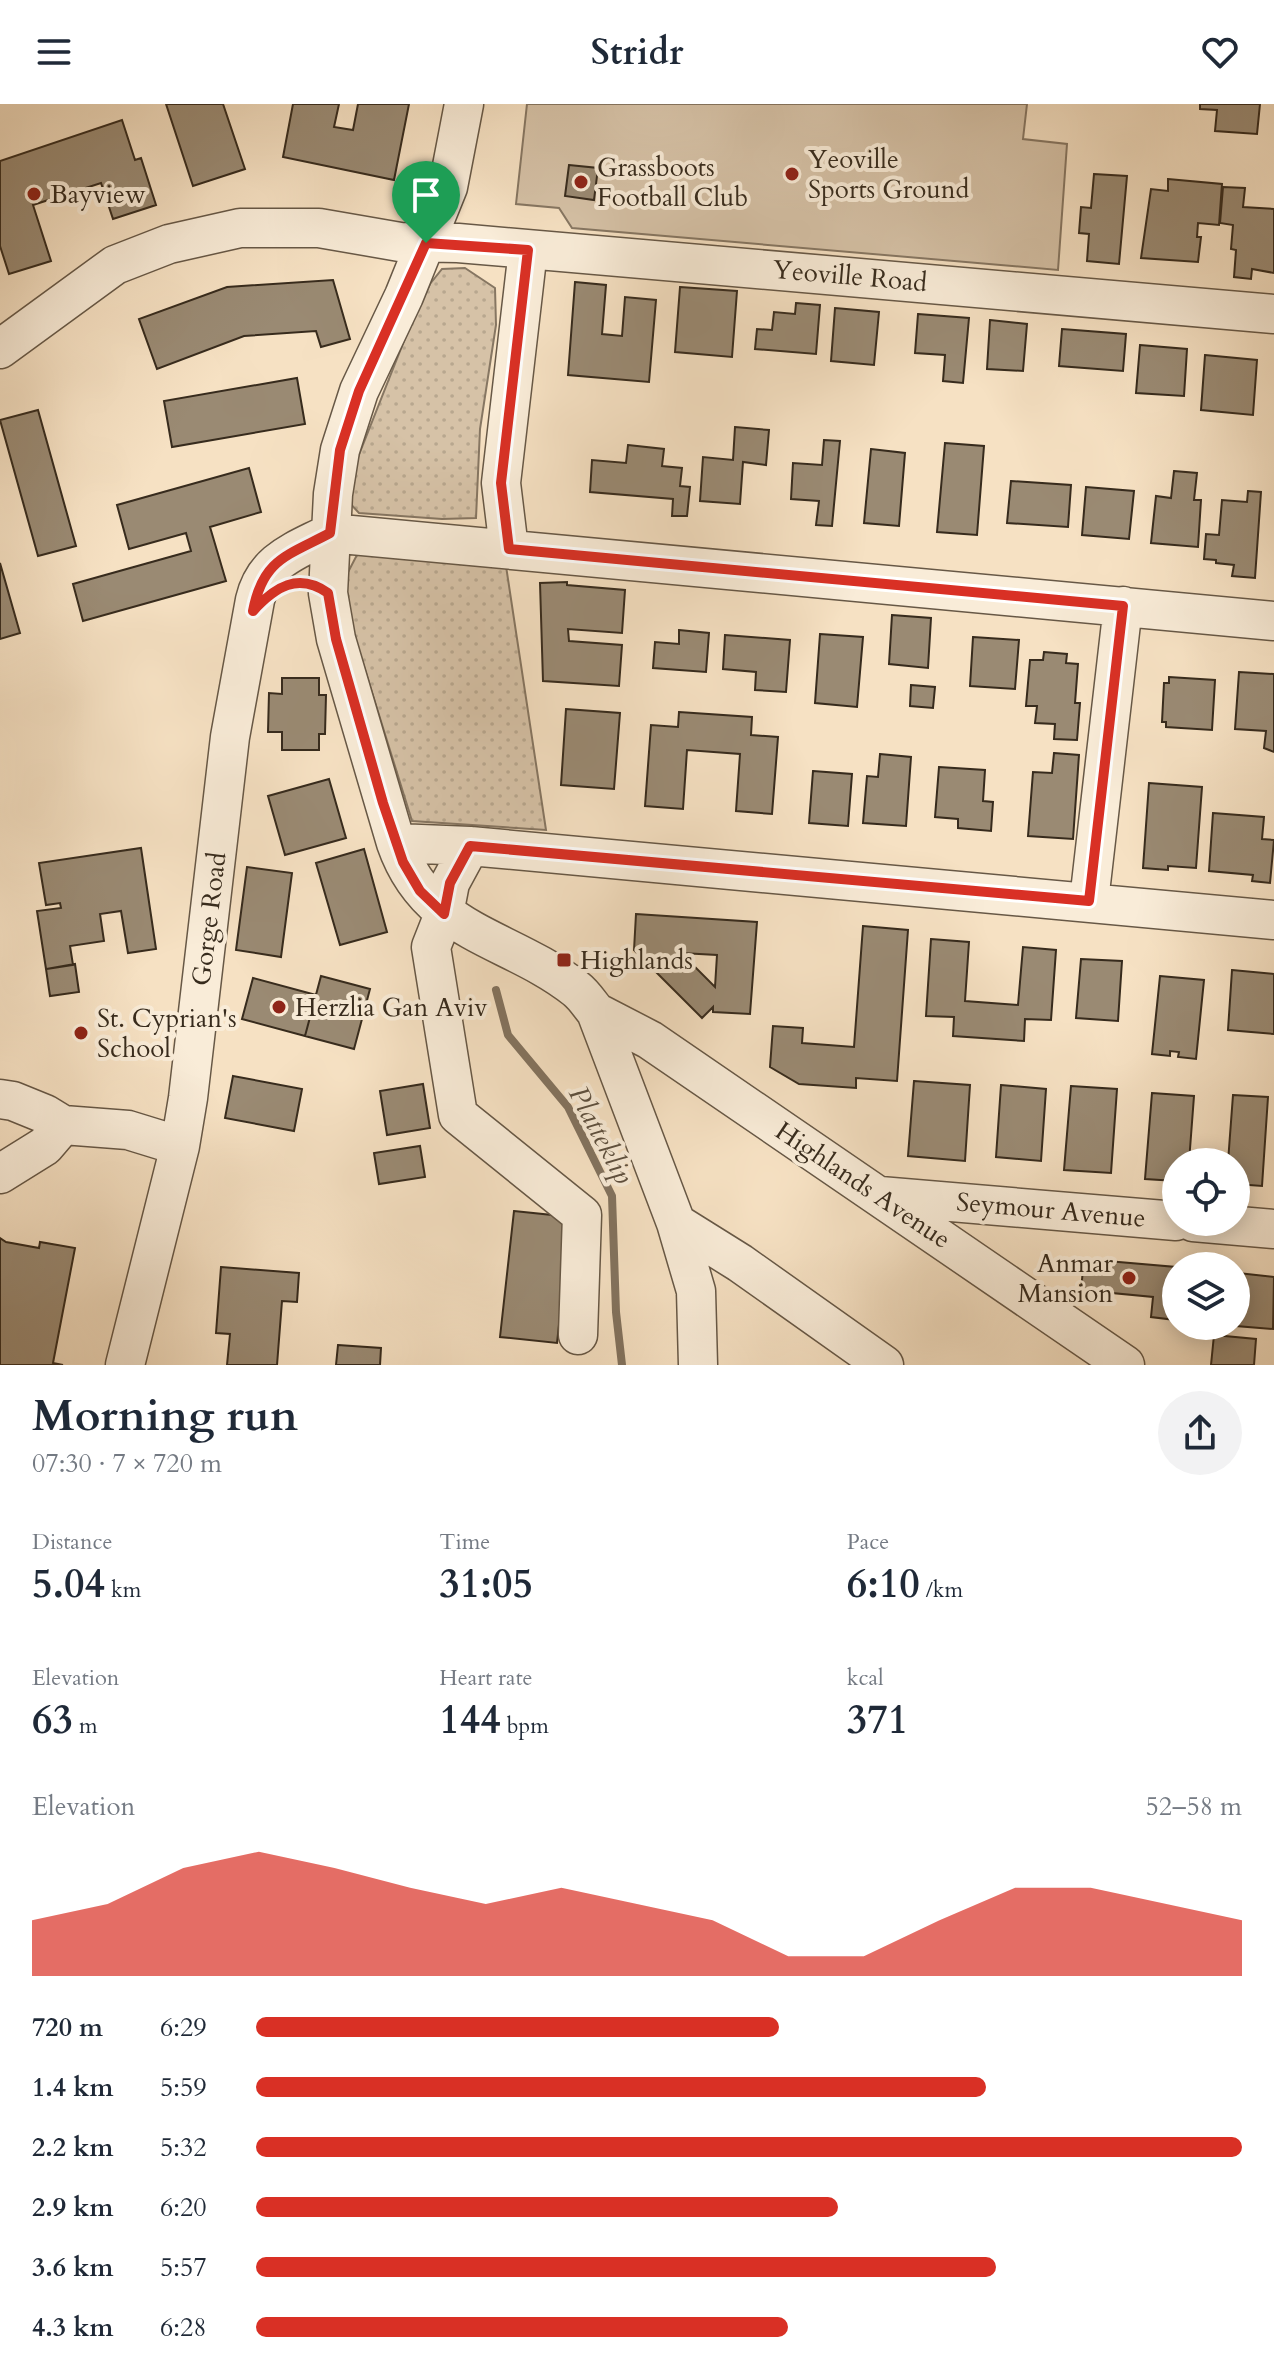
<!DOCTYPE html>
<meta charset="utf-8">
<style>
body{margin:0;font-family:Cardo,serif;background:#f2f2f3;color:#1f2937;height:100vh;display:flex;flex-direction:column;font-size:30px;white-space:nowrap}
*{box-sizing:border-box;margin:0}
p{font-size:26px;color:#747a83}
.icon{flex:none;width:44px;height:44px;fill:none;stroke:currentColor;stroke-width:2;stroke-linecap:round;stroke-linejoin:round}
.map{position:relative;height:1261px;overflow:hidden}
.sheet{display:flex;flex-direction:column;background:#fff;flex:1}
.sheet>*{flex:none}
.tools{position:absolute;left:1162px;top:1044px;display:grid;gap:16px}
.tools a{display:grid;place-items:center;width:88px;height:88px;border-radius:50%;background:#fff;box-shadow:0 4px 20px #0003;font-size:40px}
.pin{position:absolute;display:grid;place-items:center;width:68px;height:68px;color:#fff;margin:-82px -34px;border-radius:50% 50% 50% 0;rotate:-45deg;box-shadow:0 0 8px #0007}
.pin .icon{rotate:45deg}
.round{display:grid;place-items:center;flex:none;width:84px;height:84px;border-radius:42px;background:#f2f2f3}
.overview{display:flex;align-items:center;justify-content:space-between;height:136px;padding:0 32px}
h1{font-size:44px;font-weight:800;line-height:60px}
.stats{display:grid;grid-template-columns:repeat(3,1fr);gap:12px;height:136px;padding:8px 32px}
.stats div{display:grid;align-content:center}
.stats b{font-size:40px;font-weight:800}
.stats small{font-size:22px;font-weight:400}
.stats p{font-size:22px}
.chart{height:224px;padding:16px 32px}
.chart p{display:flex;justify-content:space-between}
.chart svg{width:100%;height:144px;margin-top:8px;fill:#d93025;opacity:.7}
ul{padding:0 32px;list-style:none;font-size:26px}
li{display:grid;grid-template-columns:128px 96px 1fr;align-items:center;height:60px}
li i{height:20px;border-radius:10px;background:#d93025}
header{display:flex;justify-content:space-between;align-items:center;height:104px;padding:0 32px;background:#fff;font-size:36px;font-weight:800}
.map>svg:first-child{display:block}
.grass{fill:url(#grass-dots);stroke:#867662;stroke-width:2}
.garden{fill:#d6c2a7;stroke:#867662;stroke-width:2}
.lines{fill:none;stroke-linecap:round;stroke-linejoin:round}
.stream{stroke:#83735f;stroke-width:8}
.building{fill:#9a8a73;stroke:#372b1d;stroke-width:2;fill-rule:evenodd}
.minor-casing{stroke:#675846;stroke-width:41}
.minor{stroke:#f9ecd8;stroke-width:38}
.route-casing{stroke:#fff;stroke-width:16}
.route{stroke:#d93025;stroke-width:10}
.poi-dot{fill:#8f2418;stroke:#f9ecd8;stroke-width:3}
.labels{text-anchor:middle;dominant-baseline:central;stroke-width:8;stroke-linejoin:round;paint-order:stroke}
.poi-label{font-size:26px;fill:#372b1d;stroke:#f9ecd8;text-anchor:start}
.street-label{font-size:26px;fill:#372b1d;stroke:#f9ecd8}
.water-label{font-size:28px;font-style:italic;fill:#5d4f3e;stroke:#f9ecd8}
</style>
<header><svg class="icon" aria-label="menu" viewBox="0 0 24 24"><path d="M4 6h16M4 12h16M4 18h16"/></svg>Stridr<svg class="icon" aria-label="heart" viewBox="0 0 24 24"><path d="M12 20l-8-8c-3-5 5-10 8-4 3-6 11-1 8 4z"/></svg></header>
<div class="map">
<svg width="1274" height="1261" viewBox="0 0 1274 1261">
<defs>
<pattern id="grass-dots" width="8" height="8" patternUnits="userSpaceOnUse" patternTransform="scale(2)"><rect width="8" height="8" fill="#d6c2a7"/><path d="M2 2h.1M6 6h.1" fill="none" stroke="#b8a78f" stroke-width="1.8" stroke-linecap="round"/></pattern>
</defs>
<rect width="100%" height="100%" fill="#f6e1c3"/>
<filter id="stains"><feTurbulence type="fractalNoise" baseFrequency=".0025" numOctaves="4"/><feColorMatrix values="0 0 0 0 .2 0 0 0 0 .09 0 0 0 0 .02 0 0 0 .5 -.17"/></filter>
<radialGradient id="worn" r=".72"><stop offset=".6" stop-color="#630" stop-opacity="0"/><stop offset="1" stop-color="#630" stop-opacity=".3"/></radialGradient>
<!-- grass -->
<path class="grass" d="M465 164 495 184 496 221 480 325 476 414 442 415 359 409 346 395 349 376 406 232 430 180 442 165Z
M359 447 506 462 546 726 412 717 352 524 345 474Z"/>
<!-- garden -->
<path class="garden" d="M527 0H1027L1023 35 1067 40 1058 166 572 124 559 104 516 100Z"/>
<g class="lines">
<!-- stream -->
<path class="stream" d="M496 886 508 931 568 1003 612 1092 616 1208 622 1261"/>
</g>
<!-- building -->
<path class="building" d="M166 0H223L245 65 193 82Z
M293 0H339L334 23 353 26 358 0H409L394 76 283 53Z
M1200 0H1260L1257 30 1215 27 1217 6 1200 5Z
M122 16 135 56 141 54 156 101 113 115 101 79 33 101 51 157 9 170 0 142V57Z
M569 61 598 64 594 96 565 92Z
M1094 70 1127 72 1119 160 1087 157 1089 130 1079 129 1081 103 1091 104Z
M1168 75 1222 80 1219 121 1198 119 1197 133H1201L1198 158 1141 154 1151 85 1168 87Z
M1223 83 1245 84 1243 103 1274 105V169L1252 165 1251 175 1234 173 1236 146 1231 145 1233 121 1220 119Z
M333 176 350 235 321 243 316 227 244 232 157 265 139 215 227 183Z
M575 178 606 181 602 230 622 232 625 193 656 196 649 278 568 271Z
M680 183 737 187 732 253 675 248Z
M796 199 820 201 816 250 755 245 757 225 772 226 774 208 795 210Z
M835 204 879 208 874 261 831 257Z
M918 210 969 214 963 279 943 277 945 251 915 249Z
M990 216 1027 220 1023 267 987 265Z
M1062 225 1126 230 1123 267 1059 262Z
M1140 241 1187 245 1184 292 1136 289Z
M1205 251 1257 256 1253 311 1201 306Z
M297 274 305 320 172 343 164 297Z
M38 306 76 442 38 452 0 316Z
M735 323 769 326 766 361 743 358 740 400 700 397 703 353 733 356Z
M824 336 840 337 832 422 816 421 819 397 791 395 793 359 822 361Z
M945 339 984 342 977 431 937 428Z
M628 341 664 345 662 362 682 364 680 382 690 383 687 412H672L673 395 590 388 592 356 626 359Z
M871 345 905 349 899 422 864 419Z
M249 364 261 408 210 423 226 477 83 517 73 480 191 447 186 429 129 445 117 401Z
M1174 367 1197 369 1194 396H1201L1198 443 1151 439 1156 392 1171 394Z
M1011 377 1071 381 1068 423 1007 419Z
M1086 383 1134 387 1129 435 1082 431Z
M1248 387 1261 388 1255 474 1232 472 1234 461 1216 459V456L1204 455 1206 430 1219 431 1222 396 1247 398Z
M0 459 20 529 0 535Z
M567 478V481L625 486 622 529 568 525 569 537 622 541 619 582 543 577 540 479Z
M892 511 931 514 928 564 889 560Z
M679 526 709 529 706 568 653 564 655 538 679 540Z
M820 530 863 533 857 603 815 599Z
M725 531 790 536 786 588 755 586 756 568 723 565Z
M973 533 1019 536 1015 585 970 582Z
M1044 548 1067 550 1066 559 1078 560 1075 599H1080L1077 636 1054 635 1055 620 1035 619 1037 602H1026L1030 556H1043Z
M1239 568 1274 570V648L1264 644 1266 627 1235 625Z
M1169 573 1215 576 1212 626 1166 623V618H1162L1164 579H1169Z
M282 574H319V591H326L325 630H319V646H282V628H268L269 589 282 590Z
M911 581 935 583 933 604 910 602Z
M566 605 620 609 614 685 561 681Z
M679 608 752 613 751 631 778 633 772 710 736 707 740 650 687 646 683 705 645 702 651 621 678 623Z
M1054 649 1079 651 1073 735 1028 732 1033 668 1052 669Z
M880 650 911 653 906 722 863 719 867 672 878 673Z
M939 663 985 666 983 697 993 698 991 727 958 724V715L935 713Z
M813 667 852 670 848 722 809 719Z
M329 675 346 734 285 751 268 692Z
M1149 679 1202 683 1196 764 1168 762V766L1143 764Z
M1213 709 1264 713 1262 735 1274 736 1270 779 1252 777 1253 771 1209 767Z
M141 744 156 845 128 849 121 807 100 810 104 837 70 842 73 861 46 865 37 807 61 804 60 799 46 801 39 759Z
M364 745 387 828 340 841 316 759Z
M247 763 292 769 281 853 236 846Z
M636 810 757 818 750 910 713 908V903L702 914 634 846ZM681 849 717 851 715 883Z
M863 822 908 826 897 977 856 974V984L799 980 770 963 773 922 803 924 802 939 854 943Z
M931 835 969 838 965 897 1018 901 1023 843 1056 846 1051 916 1025 915 1024 937 953 932 954 913 926 912Z
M1081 855 1122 857 1118 917 1076 914Z
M75 860 79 888 50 892 46 865Z
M1232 866 1274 870V930L1228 926Z
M321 872 370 885 354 945 305 932Z
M1160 872 1204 876 1196 955 1178 953 1179 948 1170 947V952L1152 950Z
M253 874 316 891 305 932 242 915Z
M233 972 302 985 294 1027 225 1014Z
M914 977 970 981 965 1057 908 1052Z
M423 980 430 1024 387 1031 380 987Z
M1001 981 1046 985 1041 1057 996 1053Z
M1071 982 1117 985 1111 1069 1064 1066Z
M1152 989 1194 992 1189 1058H1176V1077L1145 1075Z
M1233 991 1268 993 1262 1082 1236 1080V1058H1228Z
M420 1042 425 1073 379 1080 374 1049Z
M514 1107 571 1113 557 1239 500 1233Z
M0 1134 6 1138 39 1144 40 1138 75 1144 53 1259 63 1261H0Z
M1084 1155 1176 1163V1216L1151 1213 1153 1193 1081 1186Z
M221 1163 299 1169 297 1198 282 1197 277 1261H227L230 1230 216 1229Z
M1238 1169 1274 1173 1273 1225 1236 1222Z
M1214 1231 1256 1235 1254 1261H1211Z
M338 1241 381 1244 380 1261H336Z"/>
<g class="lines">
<!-- minor casing -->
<g class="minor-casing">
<path id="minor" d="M464 0 448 83 404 192 359 287 340 346 333 390 328 489 336 535 396 739C428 831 509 832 576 885 584 891 590 901 596 908L676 1119 696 1187 698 1261
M0 245 115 161 169 140 240 124H319L400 138 458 139 1274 210
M330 429 1274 517
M509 445 501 379 528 146
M396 739 470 742 1274 816
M470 742 450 779 444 810 431 843 458 1011 582 1111 578 1231
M1089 797 1123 502
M596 908 650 936 1125 1261
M0 995 13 997 45 1010 63 1021 128 1026 180 1042
M0 1070 45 1042 63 1021
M880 1092 1176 1117
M1193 1118 1274 1125
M676 1119 740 1159 884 1261
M125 1261 180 1042 188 994 230 633 255 496C265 455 296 447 330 429"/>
</g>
<!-- minor -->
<use href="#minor" class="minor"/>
</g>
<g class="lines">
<!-- route casing -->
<g class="route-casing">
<path id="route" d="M426 139 528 146 501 379 509 445 1123 502 1089 797 470 742 450 779 444 810 420 787 403 758 383 699 336 535 328 489C298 468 275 483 253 507 263 455 287 452 330 429L340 346 359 287Z"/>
</g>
<!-- route -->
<use href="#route" class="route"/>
</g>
<!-- markers -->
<g class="poi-dot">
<circle cx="792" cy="70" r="8"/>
<circle cx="581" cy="78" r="8"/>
<circle cx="34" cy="90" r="8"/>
<rect x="556" y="848" width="16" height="16" rx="4"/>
<circle cx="279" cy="903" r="8"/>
<circle cx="81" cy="929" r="8"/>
<circle cx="1129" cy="1174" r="8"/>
</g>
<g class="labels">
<!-- poi labels -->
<g class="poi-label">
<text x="808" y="55">Yeoville<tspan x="808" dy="30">Sports Ground</tspan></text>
<text x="597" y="63">Grassboots<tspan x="597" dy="30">Football Club</tspan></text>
<text x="50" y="90">Bayview</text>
<text x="580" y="856">Highlands</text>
<text x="295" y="903">Herzlia Gan Aviv</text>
<text x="97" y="914">St. Cyprian's<tspan x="97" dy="30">School</tspan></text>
<text x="1113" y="1159" text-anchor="end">Anmar<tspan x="1113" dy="30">Mansion</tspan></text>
</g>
<!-- street labels -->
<g class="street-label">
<text transform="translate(850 172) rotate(5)">Yeoville Road</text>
<text transform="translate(209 815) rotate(-83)">Gorge Road</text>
<text transform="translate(863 1081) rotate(34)">Highlands Avenue</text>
<text transform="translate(1051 1106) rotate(5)">Seymour Avenue</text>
</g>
<!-- water labels -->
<g class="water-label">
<text transform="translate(601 1031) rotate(62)">Platteklip</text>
</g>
</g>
<rect width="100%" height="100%" filter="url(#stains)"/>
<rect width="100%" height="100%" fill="url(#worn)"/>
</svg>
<div class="tools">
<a><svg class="icon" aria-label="locate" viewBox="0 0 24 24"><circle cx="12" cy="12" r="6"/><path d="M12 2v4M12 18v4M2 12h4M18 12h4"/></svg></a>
<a><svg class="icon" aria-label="layers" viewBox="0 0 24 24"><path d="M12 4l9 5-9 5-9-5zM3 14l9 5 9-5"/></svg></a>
</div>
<div class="pin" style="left:426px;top:139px;background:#1e9e55"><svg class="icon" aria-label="arrive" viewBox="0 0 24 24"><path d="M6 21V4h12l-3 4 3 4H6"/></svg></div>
</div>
<section class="sheet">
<div class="overview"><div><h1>Morning run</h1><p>07:30 · 7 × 720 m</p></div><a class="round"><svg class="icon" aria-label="share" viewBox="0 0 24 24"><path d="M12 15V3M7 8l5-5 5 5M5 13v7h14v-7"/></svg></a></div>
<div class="stats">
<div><p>Distance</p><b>5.04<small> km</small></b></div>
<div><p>Time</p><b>31:05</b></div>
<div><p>Pace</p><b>6:10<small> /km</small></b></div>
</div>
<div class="stats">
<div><p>Elevation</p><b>63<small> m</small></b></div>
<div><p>Heart rate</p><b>144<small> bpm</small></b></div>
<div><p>kcal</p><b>371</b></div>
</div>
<div class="chart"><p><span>Elevation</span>52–58 m</p>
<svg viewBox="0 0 160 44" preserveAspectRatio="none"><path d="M0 44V27L10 22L20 11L30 6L40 11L50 17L60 22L70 17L80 22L90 27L100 38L110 38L120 27L130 17L140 17L150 22L160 27V44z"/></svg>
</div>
<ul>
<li><b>720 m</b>6:29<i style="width:53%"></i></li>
<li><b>1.4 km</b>5:59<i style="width:74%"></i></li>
<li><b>2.2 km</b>5:32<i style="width:100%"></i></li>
<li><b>2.9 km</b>6:20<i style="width:59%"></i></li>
<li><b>3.6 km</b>5:57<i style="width:75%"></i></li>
<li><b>4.3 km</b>6:28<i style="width:54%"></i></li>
</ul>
</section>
